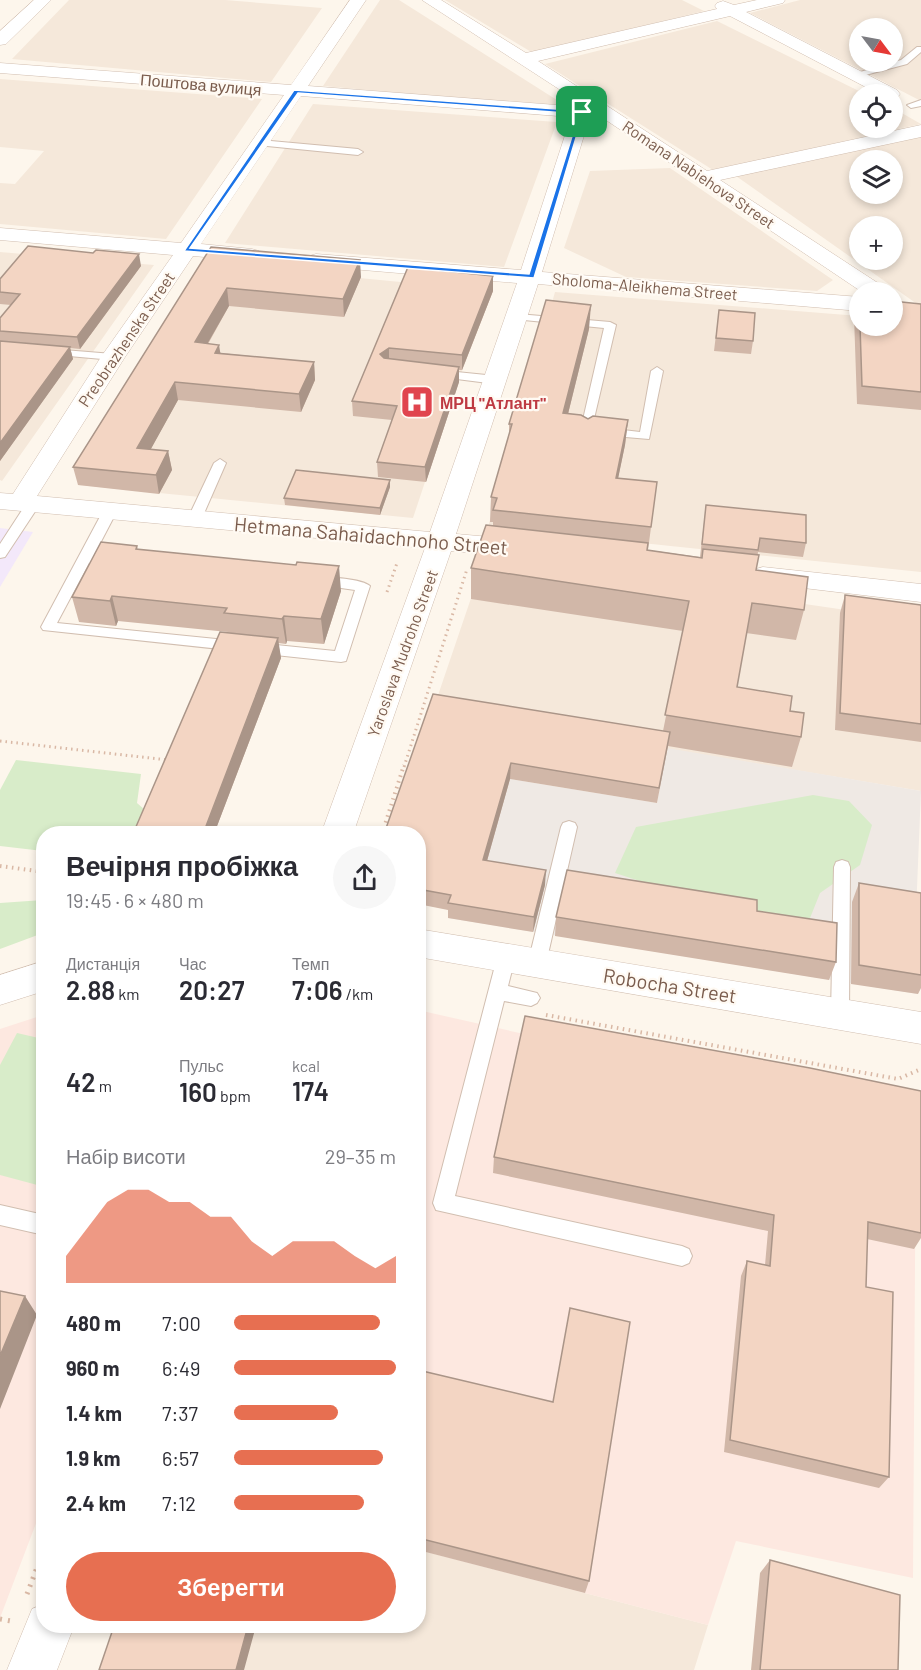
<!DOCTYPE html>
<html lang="uk">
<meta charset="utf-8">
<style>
body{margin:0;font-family:Barlow,sans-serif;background:#f7f7f7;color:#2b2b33;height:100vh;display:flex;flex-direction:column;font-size:22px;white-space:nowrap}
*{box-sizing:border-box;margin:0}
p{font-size:20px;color:#7c7c81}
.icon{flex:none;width:33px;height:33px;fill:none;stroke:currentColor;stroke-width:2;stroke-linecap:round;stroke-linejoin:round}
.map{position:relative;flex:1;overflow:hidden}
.panel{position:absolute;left:36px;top:826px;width:390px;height:807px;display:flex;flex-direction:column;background:#fff;border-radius:24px;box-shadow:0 3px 9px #0003}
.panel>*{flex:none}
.needle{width:39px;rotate:122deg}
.fabs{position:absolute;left:849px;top:18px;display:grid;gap:12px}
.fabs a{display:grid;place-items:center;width:54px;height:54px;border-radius:50%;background:#fff;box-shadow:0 3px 9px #0003;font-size:30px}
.pin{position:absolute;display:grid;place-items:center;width:51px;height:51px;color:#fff;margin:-26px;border-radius:12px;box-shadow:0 3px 9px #0006}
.round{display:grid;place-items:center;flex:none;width:63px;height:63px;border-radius:32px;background:#f7f7f7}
.head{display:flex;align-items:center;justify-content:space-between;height:102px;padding:0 30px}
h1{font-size:27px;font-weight:600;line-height:45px}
.stats{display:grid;grid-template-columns:repeat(3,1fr);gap:9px;height:102px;padding:6px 30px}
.stats div{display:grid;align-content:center}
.stats b{font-size:26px;font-weight:600}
.stats small{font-size:16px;font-weight:400}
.stats p{font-size:16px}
.chart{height:168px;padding:12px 30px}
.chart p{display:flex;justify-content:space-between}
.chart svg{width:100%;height:108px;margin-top:6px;fill:#e76f51;opacity:.7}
.primary-button{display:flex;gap:12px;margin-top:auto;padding:12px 30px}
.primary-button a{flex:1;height:69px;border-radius:36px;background:#e76f51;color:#fff;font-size:24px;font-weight:600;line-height:69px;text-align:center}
ul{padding:0 30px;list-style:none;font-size:20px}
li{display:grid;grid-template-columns:96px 72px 1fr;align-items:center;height:45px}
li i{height:15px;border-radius:8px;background:#e76f51}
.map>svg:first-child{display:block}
.residential{fill:#f5e8da;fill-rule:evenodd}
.commercial{fill:#fde8e0}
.industrial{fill:#efe9e4}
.education{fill:#f3e8fa}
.green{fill:#d8ecc9}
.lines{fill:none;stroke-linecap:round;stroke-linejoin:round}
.service-casing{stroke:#d1beb0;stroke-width:2}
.minor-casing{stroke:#d1beb0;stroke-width:1}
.tertiary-casing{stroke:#d1beb0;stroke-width:1}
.path-far2{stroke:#d9b8a5;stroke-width:3;stroke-dasharray:1.5 4;stroke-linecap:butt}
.path-far1{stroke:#d9b8a5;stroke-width:4;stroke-dasharray:1.5 4.5;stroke-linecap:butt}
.path{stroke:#d9b8a5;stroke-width:5;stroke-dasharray:2 6;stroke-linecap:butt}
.service{fill:#fff;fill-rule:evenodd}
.minor{fill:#fff;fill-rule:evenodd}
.tertiary{fill:#fff;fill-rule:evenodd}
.wall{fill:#d1b7a8}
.shaded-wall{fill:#aa9588}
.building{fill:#f3d5c3;stroke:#aa9588;stroke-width:1.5}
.route{fill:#1a73e8;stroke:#fff;stroke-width:1.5;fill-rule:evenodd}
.labels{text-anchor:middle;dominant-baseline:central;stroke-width:4.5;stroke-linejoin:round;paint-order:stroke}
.far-street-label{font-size:16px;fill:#7a5c4d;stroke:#fffaf3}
.far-health-label{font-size:16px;font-weight:bold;fill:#be3a42;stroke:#fffaf3;text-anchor:start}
.street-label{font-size:20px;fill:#7a5c4d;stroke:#fffaf3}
</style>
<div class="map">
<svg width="921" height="1670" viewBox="0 0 921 1670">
<rect width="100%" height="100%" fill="#fdf6ec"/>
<!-- residential -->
<path class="residential" d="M69 0H225L322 8 271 82 12 59Z
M380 0H399L560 102 558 107 323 86Z
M445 0H682L704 11 533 53Z
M800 0H921V101L750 13ZM860 28H892V62H860Z
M717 21 865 94H860V128H892L893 108 921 124 713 170 545 64Z
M0 79 262 99 166 239 0 224V183L15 184 44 151 0 147Z
M313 104 557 122 504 267 225 243Z
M921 136V304H917L736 176ZM860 160H892V194H860ZM860 226H892V260H860Z
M670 168 833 280 817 291 626 277 564 248 590 171Z
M0 252 154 265 2 481 0 480Z
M214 264 493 291 462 371 413 518 78 485Z
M555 292 859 316 860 326H892L921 322V572L488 527Z
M485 557 921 621V791L433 710Z
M419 1550 708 1625 694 1670H111L125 1626H418Z"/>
<!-- commercial -->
<path class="commercial" d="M418 1010 524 1034 916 1109 913 1578 736 1541 708 1625 419 1550Z
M43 1015V1505L0 1618V1029Z"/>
<!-- industrial -->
<path class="industrial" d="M667 748 921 791 916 912 918 994 448 918 462 872 483 875 510 779 657 803Z"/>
<!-- education -->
<path class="education" d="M0 528 33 532 0 587Z"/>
<!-- green -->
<path class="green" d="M16 760 141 774 137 803 145 810 134 834H44L43 851 0 846V790Z
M813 795 849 801 872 825 860 865 820 893 810 918 782 924 732 911 615 873 636 827Z
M43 900V933L0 949V903Z
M17 1033 43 1039 44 1181 41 1186 0 1175V1065Z"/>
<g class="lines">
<!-- service casing -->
<g class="service-casing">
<path id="service" d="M917 47H921V52L907 64 854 78 850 75 901 60Z
M921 100V106L911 108 907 105Z
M260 140 358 149 363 152 358 155 257 145V141Z
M518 314 610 322 616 325 589 440H581L579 437 604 328 514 319V315Z
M51 349 113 354 119 357 113 360 47 354V350Z
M657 367 663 371 649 439 602 435 600 432 606 428 640 432 651 371Z
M437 370 496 376 502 380 496 384 433 376V372Z
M220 459 226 463 202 518 200 521H190L188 518 214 463Z
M33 500 40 504 5 557 0 558V544L28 501Z
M110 507 117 511 94 555 115 557 122 561 115 565 89 563 57 623 335 651 355 590 320 585 313 581C320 574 363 579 370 586L346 661 341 662 43 630 41 627 103 511Z
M569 821 575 823 577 827 546 963 543 968 537 970 531 968 528 963 561 827 563 823Z
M842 860 848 862 850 867 849 1013 846 1019 840 1021 834 1019 831 1013 834 867 836 862Z
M506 951 512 953 515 958 508 986 537 993 540 998 537 1003 531 1006 504 1001 455 1196 682 1246 689 1249 692 1256 689 1263 682 1266 436 1210 433 1203 497 958 500 953Z
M0 1205 44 1215V1235L0 1225Z"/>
</g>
<!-- minor casing -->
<g class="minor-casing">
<path id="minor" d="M34 0H51L6 44 0 45V31Z
M350 0H366L308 86 582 107 585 106 422 0H441L526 53 717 9 715 6 717 3 723 1 734 5 757 0H785L783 3 746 12 897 90 900 94 897 98 892 99V94H879L730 16 538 61 707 171 921 125V137L720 180 884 287 887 292H862L597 114 590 116 542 272 860 297V311L538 284 456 534 524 540 534 543 538 549 534 555 524 558 451 551 353 834H321L425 548 0 509V493L13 494 101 357 173 255 0 240V228L181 243 284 95 0 73V63L291 85ZM301 96 571 117 521 270 316 254 309 256 305 260 309 264 316 266 517 283 430 532 37 496 125 357 193 256 252 261 259 259 262 255 259 251 252 249 201 244Z
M763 567 921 584V602L753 582 749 576 753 570Z
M44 1604V1626H74L57 1670H7L32 1609Z"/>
</g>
<!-- tertiary casing -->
<g class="tertiary-casing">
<path id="tertiary" d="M418 929 921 1012V1044L418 957Z
M44 961V991L0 1005V975Z"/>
</g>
<!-- path-far2 -->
<path class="path-far2" d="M387 592 397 563
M0 741 168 760
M404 767 467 569"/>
<!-- path-far1 -->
<path class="path-far1" d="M382 834 404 765
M0 866 44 872
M546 1015 898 1079 921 1069"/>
<!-- path -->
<path class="path" d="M27 1594 44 1549
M0 1619 11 1621"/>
<!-- service -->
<use href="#service" class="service"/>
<!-- minor -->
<use href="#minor" class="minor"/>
<!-- tertiary -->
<use href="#tertiary" class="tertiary"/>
</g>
<!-- wall -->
<path class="wall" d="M211 247 361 277 344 317 229 306 208 344 221 353 314 362 315 380 301 412 178 400 150 450 168 451 172 470 159 494 78 485 73 467Z
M141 266 80 349 70 348 73 359 0 461V318L11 305 0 304V279Z
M408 267 493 291 462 370H459V382L426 482 378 477 377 462 392 420 353 416 352 401Z
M859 298 921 304V410L857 404 854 316Z
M719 310 753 341 751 354 714 351Z
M589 329 568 414 588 419 628 420 625 445 618 478 657 482 648 550 700 557 706 505 806 543 803 557 758 552 756 570 804 610 796 640 746 633 737 687 790 711 801 737 792 767 668 746 657 803 510 779 487 861 545 885 533 932 448 918V910L418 904V834L433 694 663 731 683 631 471 599V568L493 526V522H490L491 497 509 434V424Z
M390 480V487L380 515 285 505 284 498Z
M137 546 138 550 341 591 324 644 287 641 286 644 278 643 281 658 214 834H137L135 829 228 632 118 621 116 626 79 622 72 597Z
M845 595 921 605V742L835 730 840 613Z
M859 883 921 893V988L918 994 851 984 852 902Z
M757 911 836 962 829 980 555 936 556 917Z
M921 1091V1238L914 1249 867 1239 866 1287 889 1477 879 1488 724 1452 741 1276 747 1261 765 1265 768 1231 493 1173 494 1157Z
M418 1370 589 1581 585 1593 418 1550Z
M770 1560 898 1670H751L760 1573Z"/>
<!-- shaded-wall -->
<path class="shaded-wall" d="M139 254 141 266 80 349 77 337Z
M360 260 361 277 344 317 343 299Z
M493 276V291L462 370V355Z
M227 288 229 306 198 360 195 342Z
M591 305 589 329 562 438 563 413Z
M219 345 222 363 215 353Z
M70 347 73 359 0 461V443Z
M389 348V363L380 354Z
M314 362 315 380 301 412 299 394Z
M459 367V382L426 482 425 467Z
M175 382 178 400 141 467 137 448Z
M628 420 625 445 613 503 616 478Z
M168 451 172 470 159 494 156 475Z
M390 480V487L380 515V508Z
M339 566 341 591 324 644 321 619Z
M112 596 118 621 116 626 110 601Z
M284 616 287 641 286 644 282 619Z
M278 638 281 658 214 834H203Z
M511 763 510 779 483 875V860Z
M546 870 545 885 533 932 534 917Z
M25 1296 37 1315 0 1409V1356Z
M248 1626H256L244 1670H236Z"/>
<!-- building -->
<path class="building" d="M28 246 93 253 96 250 139 254 77 337 0 331V318L20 294 0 292V279Z
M211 247 360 260 343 299 227 288 195 342 219 345 215 353 314 362 299 394 175 382 137 448 168 451 156 475 73 467Z
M408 267 493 276 462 355 389 348 380 354 384 358 459 367 425 467 377 462 397 406 352 401Z
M859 298H860V324Z
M546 300 591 305 563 413 581 415 588 419 593 416 628 420 616 478 657 482 651 527 493 510 497 498 491 497 512 424H509Z
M892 301 921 304V392L862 386 860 326H892Z
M719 310 755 313 753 341 716 338Z
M0 341 70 347 0 443Z
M296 470 390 480 380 508 284 498Z
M706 505 806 515V543L760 538 758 550 702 544Z
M486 525 648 543 647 550 702 558 703 549 759 555 756 570 808 577 804 610 752 603 737 687 792 696 790 711 804 713 801 737 665 715 689 601 471 568Z
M101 542 137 546 136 549 296 565 297 562 339 566 321 619 284 616 282 619 224 613 227 608 112 596 110 601 72 597Z
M845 595 921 605V724L840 713Z
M220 632 278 638 203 834H177L135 829Z
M433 694 670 732 659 788 511 763 483 860 546 870 534 917 448 903 451 895 418 889V834H384Z
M567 870 757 900V911L837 923 836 962 556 917Z
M859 883 921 893V975L859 965Z
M525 1016 810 1068 921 1091V1233L868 1222 866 1287 893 1292 889 1477 730 1440 747 1261 770 1266 774 1215 494 1157Z
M0 1291 25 1296 0 1356Z
M570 1308 630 1322 589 1581 418 1538V1370L553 1402Z
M770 1560 900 1595 898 1670H760Z
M114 1626H248L236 1670H99Z"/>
<!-- route -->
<path class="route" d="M294 90 584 111 534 278 184 251ZM298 93 579 114 529 274 190 248Z"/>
<!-- icons -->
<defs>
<g id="hospital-square" transform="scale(1.725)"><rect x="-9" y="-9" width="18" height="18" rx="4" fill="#e0444e" stroke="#fffaf3"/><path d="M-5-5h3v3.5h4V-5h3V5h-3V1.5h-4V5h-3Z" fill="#fff"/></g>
</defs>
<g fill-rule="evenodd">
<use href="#hospital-square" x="417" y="402"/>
</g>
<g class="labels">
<!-- far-street labels -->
<g class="far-street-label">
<text transform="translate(201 84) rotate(5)">Поштова вулиця</text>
<text transform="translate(699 174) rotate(34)">Romana Nabiehova Street</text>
<text transform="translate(645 286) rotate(5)">Sholoma-Aleikhema Street</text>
<text transform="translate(126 339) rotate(-56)">Preobrazhenska Street</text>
<text transform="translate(402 653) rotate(-70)">Yaroslava Mudroho Street</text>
</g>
<!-- far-health labels -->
<g class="far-health-label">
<text x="440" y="402">МРЦ "Атлант"</text>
</g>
<!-- street labels -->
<g class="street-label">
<text transform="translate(371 535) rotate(5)">Hetmana Sahaidachnoho Street</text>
<text transform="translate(670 985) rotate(9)">Robocha Street</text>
</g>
</g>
</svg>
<div class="fabs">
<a><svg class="needle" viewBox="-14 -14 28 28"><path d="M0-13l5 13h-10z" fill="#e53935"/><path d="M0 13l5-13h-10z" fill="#7c7c81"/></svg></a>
<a><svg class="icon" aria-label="locate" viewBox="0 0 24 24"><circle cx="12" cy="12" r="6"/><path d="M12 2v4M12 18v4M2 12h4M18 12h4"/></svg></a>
<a><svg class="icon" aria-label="layers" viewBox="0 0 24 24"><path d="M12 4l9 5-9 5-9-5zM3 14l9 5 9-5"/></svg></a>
<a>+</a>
<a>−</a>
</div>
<div class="pin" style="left:582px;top:112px;background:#1e9e55"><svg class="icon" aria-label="arrive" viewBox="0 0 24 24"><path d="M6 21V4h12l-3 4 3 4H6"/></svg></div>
<section class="panel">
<div class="head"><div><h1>Вечірня пробіжка</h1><p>19:45 · 6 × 480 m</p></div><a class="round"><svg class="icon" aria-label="share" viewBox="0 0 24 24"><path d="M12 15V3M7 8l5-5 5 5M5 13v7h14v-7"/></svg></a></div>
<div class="stats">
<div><p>Дистанція</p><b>2.88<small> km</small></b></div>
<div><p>Час</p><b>20:27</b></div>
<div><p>Темп</p><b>7:06<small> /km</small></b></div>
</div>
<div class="stats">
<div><b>42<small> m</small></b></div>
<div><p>Пульс</p><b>160<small> bpm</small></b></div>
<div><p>kcal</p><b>174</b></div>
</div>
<div class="chart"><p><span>Набір висоти</span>29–35 m</p>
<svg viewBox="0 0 160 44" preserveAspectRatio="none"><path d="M0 44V33L10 22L20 11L30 6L40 6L50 11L60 11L70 17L80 17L90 27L100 33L110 27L120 27L130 27L140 33L150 38L160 33V44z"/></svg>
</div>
<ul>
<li><b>480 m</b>7:00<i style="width:90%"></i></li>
<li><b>960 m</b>6:49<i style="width:100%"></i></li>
<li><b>1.4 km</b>7:37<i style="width:64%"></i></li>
<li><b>1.9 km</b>6:57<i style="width:92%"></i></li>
<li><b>2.4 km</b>7:12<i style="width:80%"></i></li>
</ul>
<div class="primary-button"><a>Зберегти</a></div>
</section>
</div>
